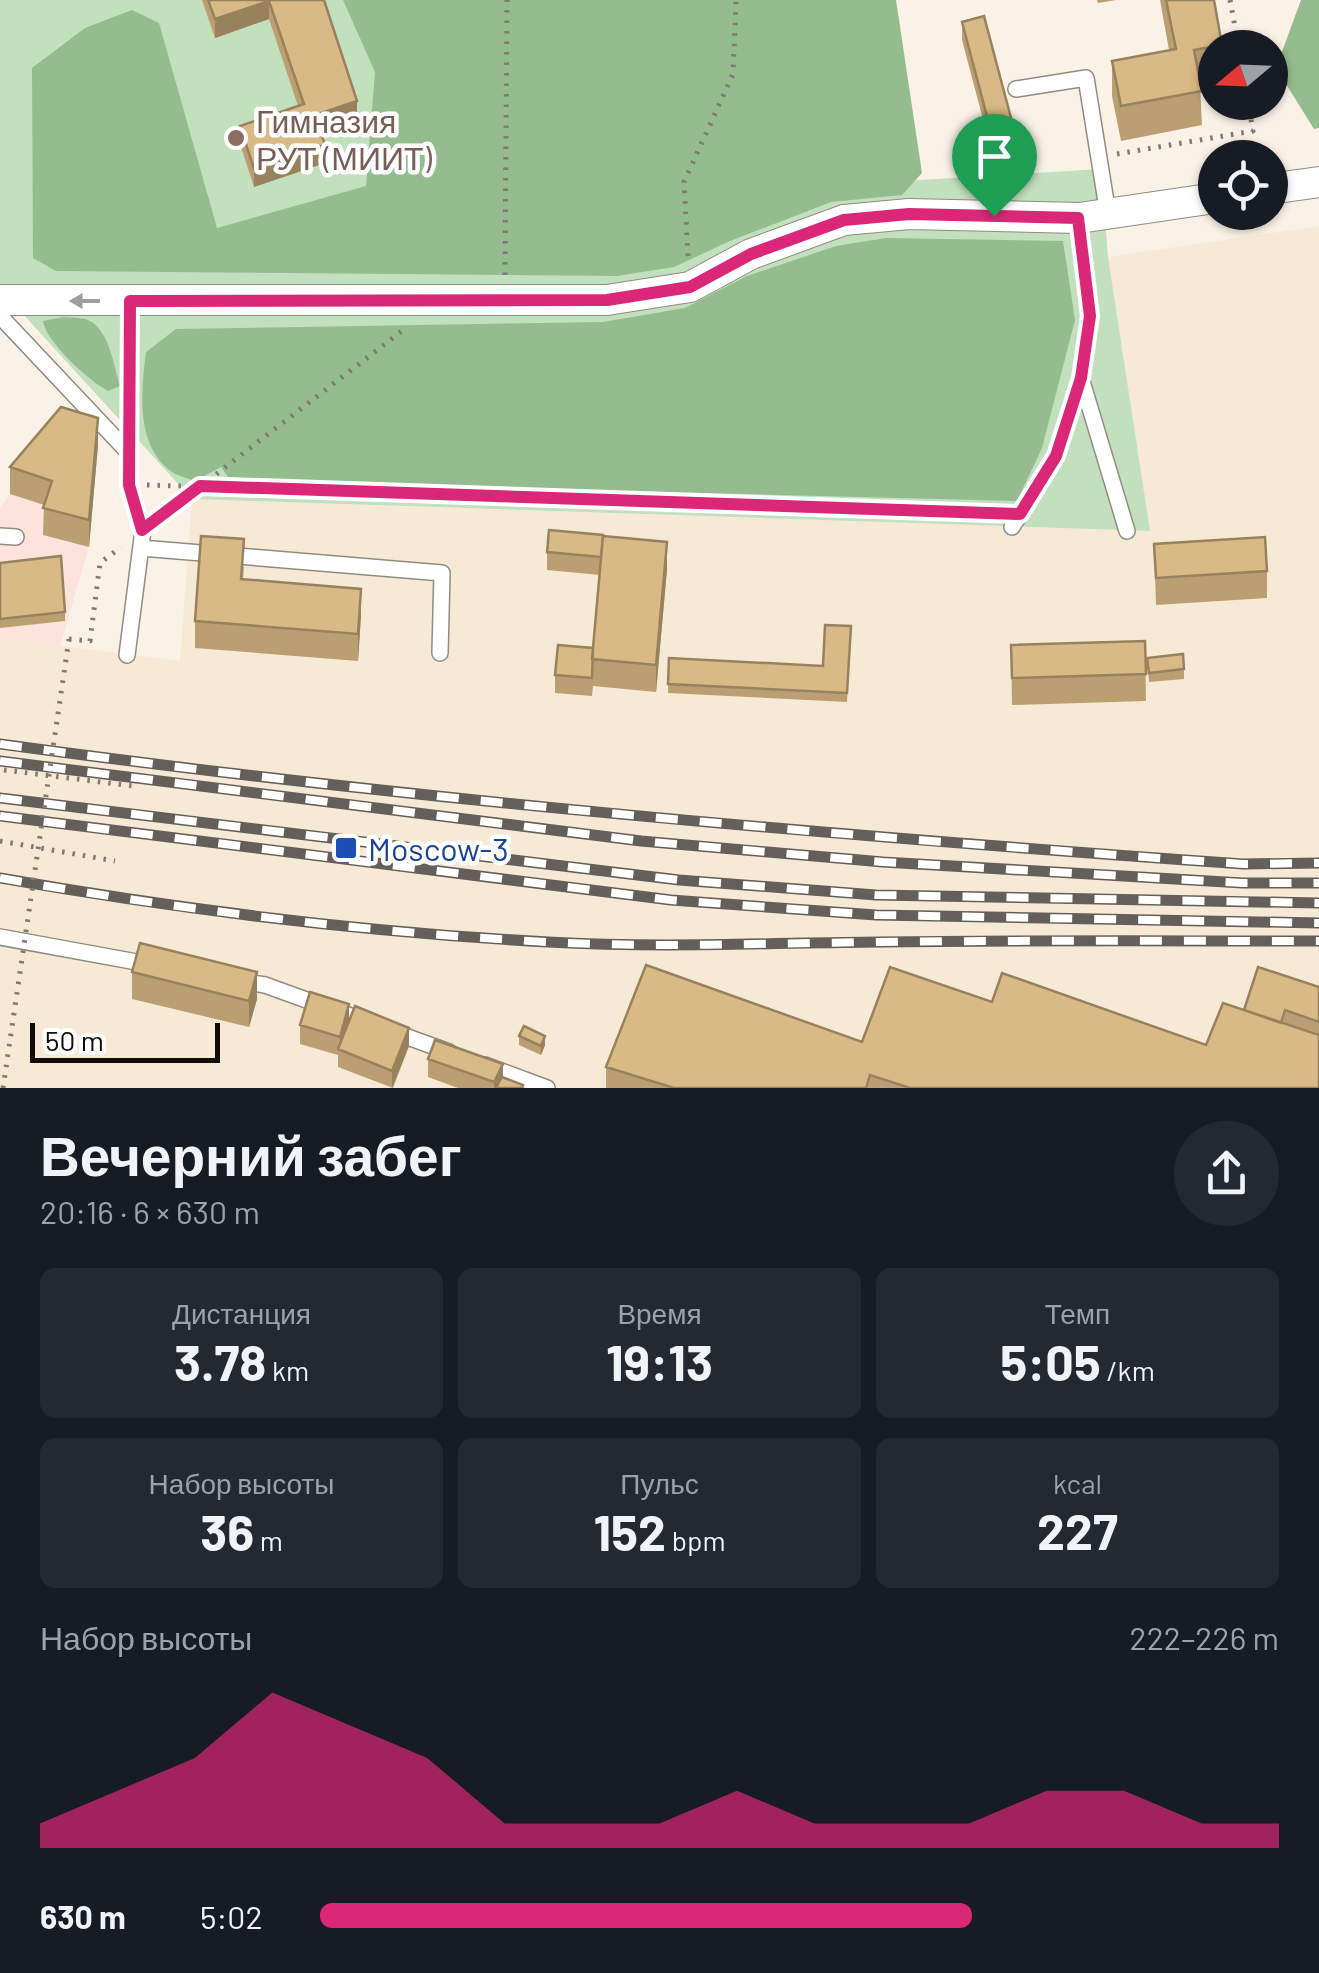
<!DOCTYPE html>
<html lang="ru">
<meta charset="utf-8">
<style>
body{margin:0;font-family:Barlow,sans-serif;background:#242831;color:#f1f3f6;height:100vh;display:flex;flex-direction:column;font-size:38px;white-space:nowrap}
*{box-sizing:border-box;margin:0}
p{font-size:32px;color:#9ea1a6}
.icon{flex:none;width:55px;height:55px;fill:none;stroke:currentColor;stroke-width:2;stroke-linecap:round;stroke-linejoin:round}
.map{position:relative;height:1088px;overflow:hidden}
.drawer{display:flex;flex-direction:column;background:#171b24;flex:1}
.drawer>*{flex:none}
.needle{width:65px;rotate:251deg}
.fabs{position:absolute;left:1198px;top:30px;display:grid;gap:20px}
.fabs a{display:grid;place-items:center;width:90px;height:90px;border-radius:50%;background:#171b24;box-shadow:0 2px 8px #0004;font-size:50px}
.scale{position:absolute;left:30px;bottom:25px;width:190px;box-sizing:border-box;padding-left:10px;border:5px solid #100d09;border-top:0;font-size:28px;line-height:35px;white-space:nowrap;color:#100d09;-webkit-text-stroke:8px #fff;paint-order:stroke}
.pin{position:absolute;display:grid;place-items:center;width:85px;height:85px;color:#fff;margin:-102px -42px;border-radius:50% 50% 50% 0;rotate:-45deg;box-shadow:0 0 10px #0007}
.pin .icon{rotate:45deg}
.round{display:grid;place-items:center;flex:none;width:105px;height:105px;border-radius:52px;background:#242831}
.headline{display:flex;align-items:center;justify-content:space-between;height:170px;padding:0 40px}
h1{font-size:55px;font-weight:700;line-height:75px}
.figures{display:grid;grid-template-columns:repeat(3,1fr);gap:15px;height:170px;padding:10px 40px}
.figures div{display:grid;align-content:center;border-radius:15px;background:#242831;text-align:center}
.figures b{font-size:50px;font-weight:700}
.figures small{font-size:28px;font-weight:400}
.figures p{font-size:28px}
.chart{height:280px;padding:20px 40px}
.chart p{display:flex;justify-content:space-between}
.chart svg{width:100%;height:180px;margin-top:10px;fill:#db2777;opacity:.7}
ul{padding:0 40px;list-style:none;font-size:32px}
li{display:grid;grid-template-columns:160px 120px 1fr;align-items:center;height:75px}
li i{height:25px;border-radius:12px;background:#db2777}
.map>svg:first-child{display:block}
.industrial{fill:#fde3dc}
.built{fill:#f6ead7}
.green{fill:#c2dfbe}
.forest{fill:#94bc8e}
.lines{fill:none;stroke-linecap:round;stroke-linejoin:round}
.service-casing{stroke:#928b80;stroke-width:18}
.minor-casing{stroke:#928b80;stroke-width:32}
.path{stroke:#807a73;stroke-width:5;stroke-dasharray:2.5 8;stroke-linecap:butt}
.service{stroke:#fff;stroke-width:15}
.minor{stroke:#fff;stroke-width:30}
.rail-casing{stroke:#645f59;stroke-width:11}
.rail{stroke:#fff;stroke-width:8;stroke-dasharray:22;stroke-linecap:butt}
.path-bridge{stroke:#807a73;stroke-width:5;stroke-dasharray:2.5 8;stroke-linecap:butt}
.wall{fill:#bb9f72}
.shaded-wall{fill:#98825d}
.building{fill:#d9b985;stroke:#98825d;stroke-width:2.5}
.oneway{fill:#9f9e9d}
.route-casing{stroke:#fff;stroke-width:20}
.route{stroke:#db2777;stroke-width:12}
.education-dot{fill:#8d6e63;stroke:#fff;stroke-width:4}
.transit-dot{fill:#1a4fb4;stroke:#fff;stroke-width:4}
.labels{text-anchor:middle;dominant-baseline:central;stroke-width:9;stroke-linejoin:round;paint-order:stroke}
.education-label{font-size:32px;fill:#785e54;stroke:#fff;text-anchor:start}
.transit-label{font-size:32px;fill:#164399;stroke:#fff;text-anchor:start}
</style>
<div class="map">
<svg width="1319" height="1088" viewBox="0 0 1319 1088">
<rect width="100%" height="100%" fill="#fbf2e7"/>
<!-- industrial -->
<path class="industrial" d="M10 494 52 508 89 547 60 646 0 638V508Z"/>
<!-- built -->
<path class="built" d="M1319 226V1088H0V638L180 661 192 499 1149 531 1108 257Z"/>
<!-- green -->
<path class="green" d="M0 0H882L904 181 1101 169 1108 257 1150 531 192 499 0 289Z"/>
<!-- forest -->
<path class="forest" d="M343 0H896L922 173 902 195 831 202 730 241 674 267 617 276 56 271 33 258 32 68 85 28 132 10 159 23 217 228 366 186 375 72Z
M1301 0H1319V128L1314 129 1276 68Z
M886 238 1063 241 1075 320 1042 448 1017 501 231 481 221 467 195 481C188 478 178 476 172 472 135 446 141 391 146 352L176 329 603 322 685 308 747 276 836 246Z
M63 317C70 318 81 317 88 320 109 329 114 366 120 386L108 391C89 381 46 342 43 321Z"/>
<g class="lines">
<!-- service casing -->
<g class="service-casing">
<path id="service" d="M1016 89 1086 78 1108 214
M0 316 130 454 129 485 143 530 127 655
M1081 378 1127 531
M130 454V301
M1012 527 1057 456 1081 378 1090 316 1079 218
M0 536 16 537
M141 548 442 573 440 653
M0 937 153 965
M240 981 265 985 370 1023
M391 1031 449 1052
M485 1065 547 1088"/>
</g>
<!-- minor casing -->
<g class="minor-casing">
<path id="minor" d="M1270 189 1319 182
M0 300H607L690 287 751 254 844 220 909 214 1079 218 1215 198"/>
</g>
<!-- path -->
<path class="path" d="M1230 0 1239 48
M1117 154 1253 131 1248 102
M688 256 684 182 733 74 736 0
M505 275 507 0
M147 485 1001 513
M158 519 407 327
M69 639 90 641 100 563 121 547
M4 770 133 786
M0 841 115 861"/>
<!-- service -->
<use href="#service" class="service"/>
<!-- minor -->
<use href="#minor" class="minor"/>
<!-- rail casing -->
<g class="rail-casing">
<path id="rail" d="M0 744C413 800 827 835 1243 864L1319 863
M0 761 641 841 883 862 1243 883H1319
M0 798 679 880 876 895 1319 903
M0 816 671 900 876 915 1319 923
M0 878C182 910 364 932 548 942 659 948 769 943 880 942 1027 940 1173 941 1319 941"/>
</g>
<!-- rail -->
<use href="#rail" class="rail"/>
<!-- path-bridge -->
<path class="path-bridge" d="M3 1088 69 639"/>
</g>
<!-- wall -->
<path class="wall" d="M202 0H324L357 119 321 131 325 163 254 187 240 144V126L298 106 269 19 215 38Z
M1097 0H1116L1098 3Z
M1160 0H1214L1222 48H1215V81L1200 84 1202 125 1121 141 1112 96V61L1169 50Z
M962 22 1015 151 993 157 962 40Z
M98 445 89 547 43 535 44 505 10 494V467Z
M603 536 667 569 656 692 593 686 592 696 555 693V675L593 648 600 575 547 570V552Z
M1154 544 1267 571V598L1156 605Z
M0 563 65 612V621L0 628Z
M244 566 243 580 361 615 358 661 195 648V621Z
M851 626 847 702 668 693 669 658 823 666Z
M1145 641 1146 701 1012 705 1011 645Z
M1147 658 1184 669V679L1149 682Z
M132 972 257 999 249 1027 132 999Z
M1319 987V1088H606V1067L862 1042 992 1002 1206 1045 1244 1010Z
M349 1019 409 1046 393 1088 338 1067V1055L300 1044V1025Z
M519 1036 545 1045 541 1055 519 1045Z
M428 1059 503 1077 523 1088H458L428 1077Z"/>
<!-- shaded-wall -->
<path class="shaded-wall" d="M269 1V19L215 38V19Z
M357 101V119L315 133V115Z
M1015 133V151L993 157V139Z
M325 145V163L254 187V169Z
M98 418V445L89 547V520Z
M667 542V569L656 692V665Z
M361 589V615L358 661V634Z
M257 972V999L249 1027V1001Z
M349 1004V1022L340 1049V1037Z
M409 1028V1046L392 1088V1071Z
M545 1036V1045L541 1055V1046Z
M503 1064V1082L500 1088H494V1082Z"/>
<!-- building -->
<path class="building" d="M208 0H324L357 101 315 115 325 145 254 169 240 126 304 104 269 1 215 19Z
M1166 0H1214L1222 45 1194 50 1202 91 1121 106 1112 61 1176 49Z
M984 16 1015 133 993 139 962 22Z
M61 407 98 418 89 520 43 508 52 481 10 467Z
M549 530 603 535 601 557 547 552Z
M201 536 244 539 241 579 361 589 358 634 195 621Z
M603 536 667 542 656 665 592 659Z
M1265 537 1267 571 1156 578 1154 544Z
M61 556 65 612 0 619V563Z
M825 625 851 626 847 693 668 684 669 658 823 666Z
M1145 641 1146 674 1012 678 1011 645Z
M558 645 593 648 592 678 555 675Z
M1183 654 1184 669 1149 673 1147 658Z
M140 943 257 972 249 1001 132 972Z
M646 965 862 1042 890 967 992 1002 1002 973 1206 1045 1223 1003 1319 1035V1088H910L870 1075 866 1088H674L606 1067Z
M1258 967 1319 987V1022L1285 1010 1281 1023 1244 1010Z
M310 992 349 1004 340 1037 300 1025Z
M355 1006 409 1028 392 1071 338 1049Z
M524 1026 545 1036 541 1046 519 1036Z
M435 1040 503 1064 494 1082 428 1059Z
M502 1077 523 1085 522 1088H496Z"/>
<!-- one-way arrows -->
<defs><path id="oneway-solid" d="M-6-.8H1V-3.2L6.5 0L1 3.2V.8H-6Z" transform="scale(2.5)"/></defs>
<use class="oneway" href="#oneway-solid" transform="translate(85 301) rotate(-180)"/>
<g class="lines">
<!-- route casing -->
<g class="route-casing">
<path id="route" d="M909 214 1078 218 1090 316 1081 378 1056 456 1020 514 200 486 142 530 129 485 130 301 607 300 690 287 751 254 844 220Z"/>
</g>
<!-- route -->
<use href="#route" class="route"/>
</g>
<!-- markers -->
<circle class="education-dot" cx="236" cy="138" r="10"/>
<rect class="transit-dot" x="334" y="836" width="24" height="24" rx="5"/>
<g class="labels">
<!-- education labels -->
<g class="education-label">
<text x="256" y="120">Гимназия<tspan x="256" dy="37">РУТ (МИИТ)</tspan></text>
</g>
<!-- transit labels -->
<g class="transit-label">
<text x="368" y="848">Moscow-3</text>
</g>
</g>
</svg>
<div class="fabs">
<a><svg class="needle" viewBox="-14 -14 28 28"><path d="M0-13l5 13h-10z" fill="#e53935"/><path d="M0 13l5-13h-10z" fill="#9ea1a6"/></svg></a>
<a><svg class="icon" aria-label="locate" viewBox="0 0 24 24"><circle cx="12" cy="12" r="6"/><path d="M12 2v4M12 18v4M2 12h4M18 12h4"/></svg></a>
</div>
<div class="scale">50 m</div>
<div class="pin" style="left:994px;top:216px;background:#1e9e55"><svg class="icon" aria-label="arrive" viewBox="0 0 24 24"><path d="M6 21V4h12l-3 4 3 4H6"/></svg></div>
</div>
<section class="drawer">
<div class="headline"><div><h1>Вечерний забег</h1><p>20:16 · 6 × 630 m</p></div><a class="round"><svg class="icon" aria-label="share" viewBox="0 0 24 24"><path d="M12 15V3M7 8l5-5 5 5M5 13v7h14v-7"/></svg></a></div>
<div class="figures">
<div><p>Дистанция</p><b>3.78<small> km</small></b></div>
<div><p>Время</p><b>19:13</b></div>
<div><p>Темп</p><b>5:05<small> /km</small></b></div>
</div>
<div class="figures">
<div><p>Набор высоты</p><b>36<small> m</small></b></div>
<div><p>Пульс</p><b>152<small> bpm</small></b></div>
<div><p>kcal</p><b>227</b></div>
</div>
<div class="chart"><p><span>Набор высоты</span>222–226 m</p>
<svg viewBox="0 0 160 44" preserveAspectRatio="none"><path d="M0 44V38L10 30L20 22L30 6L40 14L50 22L60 38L70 38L80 38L90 30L100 38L110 38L120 38L130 30L140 30L150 38L160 38V44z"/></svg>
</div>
<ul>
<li><b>630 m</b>5:02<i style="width:68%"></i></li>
</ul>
</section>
